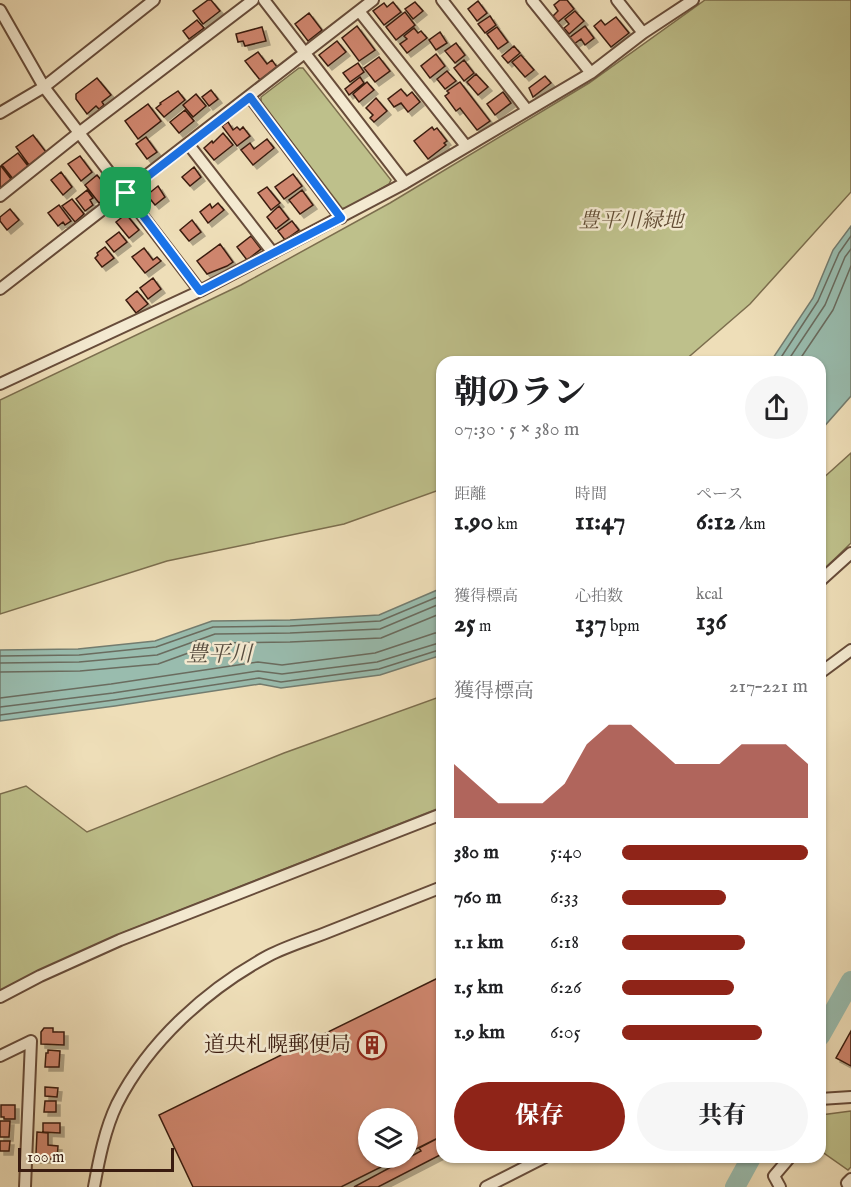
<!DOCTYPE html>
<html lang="ja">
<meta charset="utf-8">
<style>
body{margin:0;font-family:"IM FELL English","Noto Serif JP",serif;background:#f6f6f6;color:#202124;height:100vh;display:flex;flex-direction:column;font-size:22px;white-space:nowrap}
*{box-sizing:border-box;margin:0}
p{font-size:20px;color:#757577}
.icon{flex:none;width:33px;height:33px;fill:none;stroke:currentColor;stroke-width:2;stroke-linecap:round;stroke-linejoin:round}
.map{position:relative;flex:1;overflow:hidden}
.drawer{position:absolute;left:436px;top:356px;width:390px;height:807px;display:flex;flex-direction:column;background:#fff;border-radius:18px;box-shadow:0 2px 4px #0004}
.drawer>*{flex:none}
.fabs{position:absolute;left:358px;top:1108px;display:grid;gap:12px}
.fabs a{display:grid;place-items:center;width:60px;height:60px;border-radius:50%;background:#fff;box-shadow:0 2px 4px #0004;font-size:30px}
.scale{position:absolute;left:18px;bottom:15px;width:156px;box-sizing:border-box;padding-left:6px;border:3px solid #3a1c10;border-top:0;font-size:16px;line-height:21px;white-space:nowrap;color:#3a1c10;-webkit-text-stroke:4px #f4ead1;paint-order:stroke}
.pin{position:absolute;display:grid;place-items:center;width:51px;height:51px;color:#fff;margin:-26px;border-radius:12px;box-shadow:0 3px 9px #0006}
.round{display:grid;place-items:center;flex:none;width:63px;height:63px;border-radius:32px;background:#f6f6f6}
.headline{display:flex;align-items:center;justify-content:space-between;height:102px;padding:0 18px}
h1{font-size:33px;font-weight:800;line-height:45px}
.metrics{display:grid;grid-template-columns:repeat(3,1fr);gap:9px;height:102px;padding:6px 18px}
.metrics div{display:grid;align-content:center}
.metrics b{font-size:26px;font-weight:800}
.metrics small{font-size:16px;font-weight:400}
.metrics p{font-size:16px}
.chart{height:168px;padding:12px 18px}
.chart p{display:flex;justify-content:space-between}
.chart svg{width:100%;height:108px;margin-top:6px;fill:#8f2418;opacity:.7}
.button{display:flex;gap:12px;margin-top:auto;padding:12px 18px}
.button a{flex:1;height:69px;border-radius:36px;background:#8f2418;color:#fff;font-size:24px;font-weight:800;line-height:69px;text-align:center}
.button a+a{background:#f6f6f6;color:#202124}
ul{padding:0 18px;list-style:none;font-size:20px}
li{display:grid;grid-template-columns:96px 72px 1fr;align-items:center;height:45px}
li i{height:15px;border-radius:8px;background:#8f2418}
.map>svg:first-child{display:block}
.green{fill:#bec08b;stroke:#7c6e4e;stroke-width:1.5}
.water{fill:#99bcae;stroke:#737c6f;stroke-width:1.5}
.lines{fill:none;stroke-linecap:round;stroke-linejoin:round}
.shore{stroke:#6a6c5f;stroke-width:1.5}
.river{stroke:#99bcae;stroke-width:20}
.building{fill:#cf866e;stroke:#3a1c10;stroke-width:1.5;filter:url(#shadow)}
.minor-casing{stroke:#674c3a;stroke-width:14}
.minor{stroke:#f4ead1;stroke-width:10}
.route-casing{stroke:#fff;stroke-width:12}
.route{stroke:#1a73e8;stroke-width:8}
.labels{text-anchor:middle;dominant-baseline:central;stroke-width:5;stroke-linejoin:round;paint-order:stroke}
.park-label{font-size:21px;font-style:italic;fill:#624d35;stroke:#f4ead1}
.poi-label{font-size:21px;fill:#3a1c10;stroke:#f4ead1;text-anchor:end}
.water-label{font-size:22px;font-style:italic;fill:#564c3f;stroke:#f4ead1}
</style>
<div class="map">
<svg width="851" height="1187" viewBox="0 0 851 1187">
<defs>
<filter id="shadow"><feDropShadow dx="4" dy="4" stdDeviation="0" flood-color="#0004"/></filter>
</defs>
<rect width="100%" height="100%" fill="#eedeb8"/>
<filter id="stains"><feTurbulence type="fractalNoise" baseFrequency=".00333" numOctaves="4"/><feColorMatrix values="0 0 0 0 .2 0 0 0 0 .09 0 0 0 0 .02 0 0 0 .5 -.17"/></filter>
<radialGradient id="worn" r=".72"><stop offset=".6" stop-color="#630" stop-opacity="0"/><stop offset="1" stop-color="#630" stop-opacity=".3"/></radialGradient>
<!-- green -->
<path class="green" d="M705 0H851V192L750 304 684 361 442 362V489L344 524 167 561 0 614V400L241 285 390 203 589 83Z
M299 68H303L391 180 389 184 347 209 342 208 261 102V97Z
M851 453V543L821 572V480Z
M442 696V807L122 933 0 991V794L26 786 87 832 284 753Z
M851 1111V1167L848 1170 821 1151V1115Z"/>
<!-- water -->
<path class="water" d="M851 226V396L821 430 820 362 771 361 813 298 833 250Z
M442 588V655L380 675 281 688 260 684 115 706 0 721V650L78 649 155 641 212 621 290 620 379 615Z"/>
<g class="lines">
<!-- shore -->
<path class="shore" d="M778 362 818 301 839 253 851 236
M787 362 825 305 845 257 851 249
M798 362 833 310 851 266
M0 656 79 655 156 647 213 627 290 626 380 621 442 595
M0 663 79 662 157 655 215 634 290 633 380 629 442 603
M0 672 80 671 158 664 216 643 290 642 381 638 442 613
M0 698 111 684 258 662 282 665 375 653 435 633H442
M0 707 113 693 258 671 282 674 377 662 442 642
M0 715 114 700 259 678 281 682 379 669 442 649"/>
<!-- river -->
<path class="river" d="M820 1036 851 981
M735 1187 752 1156"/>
</g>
<!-- building -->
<path class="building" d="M208 0H211L220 11 203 24 193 11Z
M560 0H567L574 9 558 22 553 16 558 11 554 5Z
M478 1 487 13 477 21 468 9Z
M393 2 401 12 384 25 373 11 384 3 387 7Z
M415 2 423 11 413 19 405 9Z
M575 11 584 21 569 34 564 28 569 24 565 19Z
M405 12 415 25 396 40 386 27Z
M309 13 322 30 308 41 295 24Z
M490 16 496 25 485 33 478 24Z
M616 17 629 33 611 47 594 26 601 20 605 25Z
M197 20 204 28 189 39 183 31Z
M357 26 375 50 359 61 342 38Z
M585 26 594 38 585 45 581 39 574 44 569 38Z
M262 27 266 41 245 46 243 41 238 42 236 34Z
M497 27 508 42 498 49 487 34Z
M414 28 418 33 421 31 427 38 407 53 400 44 407 39 404 36Z
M440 32 447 43 436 50 429 40Z
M337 41 346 52 328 66 319 55Z
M456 43 465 55 455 63 445 51Z
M514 46 520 53 508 63 502 56Z
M258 52 267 64 272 60 277 67 260 80 245 61Z
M436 54 445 66 430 78 421 66Z
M521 55 534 70 525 77 512 62Z
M379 57 390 71 375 82 364 68Z
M464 60 474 73 464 81 454 68Z
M358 63 364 72 350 82 343 73Z
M447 71 456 81 445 89 437 79Z
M476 74 488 87 478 95 467 82Z
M545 76 551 83 533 97 529 88Z
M360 77 364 83 349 95 345 89Z
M97 78 111 95 102 102 104 105 99 109 96 106 87 114 76 99V94Z
M367 82 374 90 359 102 353 94Z
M460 82 490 121 477 130 460 108 456 111 445 96 449 93 447 91Z
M401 89 407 96 412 92 420 102 408 112 401 103 394 107 388 99Z
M211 90 218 99 209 106 202 97Z
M178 91 185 100 164 117 156 108 161 104 160 103Z
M503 92 511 103 495 115 487 104Z
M196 94 206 106 193 117 183 105Z
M376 98 387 111 374 122 370 118 373 115 366 108Z
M148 104 161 121 138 139 125 121Z
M185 110 194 121 179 133 170 122Z
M228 122 233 130 237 127 240 130 243 127 250 136 237 146 222 126Z
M432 127 434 130 437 128 447 141 444 143 446 145 428 159 414 141Z
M223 133 233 145 214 160 204 148 212 141 213 143Z
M33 135 46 152 29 165 16 147Z
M146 137 157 152 147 159 136 144Z
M267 139 274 148 253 165 241 150 250 143 254 149Z
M18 153 28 166 13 179 2 165Z
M80 156 92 172 81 181 68 164Z
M1 166 11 179 0 188V167Z
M194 167 201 177 190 186 182 177Z
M61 172 72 187 63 195 51 180Z
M293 174 302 186 284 199 275 187Z
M97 175 112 193 99 203 85 185Z
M158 186 165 197 155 205 147 195Z
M267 187 280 203 271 210 258 193Z
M87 190 93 198 90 200 93 205 85 211 76 199Z
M302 190 313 205 300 214 289 200Z
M72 199 84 214 75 222 62 206Z
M218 203 224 210 208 223 200 212 210 204 212 208Z
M59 205 71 221 65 225 63 222 58 226 48 213Z
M279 206 289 219 276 229 267 217Z
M10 209 19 220 7 230 0 221V217Z
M126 214 139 230 129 238 116 222Z
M192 220 201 232 189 241 180 230Z
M292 221 299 230 285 240 278 231Z
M119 232 127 242 114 252 106 242Z
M251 236 261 249 247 260 237 247Z
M220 244 233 262 227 266 207 274 197 261Z
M105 247 114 258 102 267 95 258 98 255 97 253Z
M144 248 153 260 157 257 161 261 145 273 132 257Z
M153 278 161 289 148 299 140 288Z
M137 291 148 304 136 313 126 300Z
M442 976V1136L408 1153V1119H369V1158H399L341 1187H193L159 1115Z
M44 1028H53V1032H64V1045L41 1044V1032Z
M851 1031V1066L836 1058Z
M48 1050 60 1051 59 1067H45L46 1053H48Z
M45 1087 58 1088 57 1097 45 1096Z
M45 1101H56V1112H44Z
M1 1105H15V1119H4V1117H1Z
M0 1121H10L9 1137H0Z
M43 1123H60V1133L43 1132Z
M37 1132 48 1133V1145L58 1146 57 1159H34L36 1154Z
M442 1136V1154L378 1187H354L421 1151 419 1148Z
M0 1141H10L9 1151H0Z"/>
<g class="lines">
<!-- minor casing -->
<g class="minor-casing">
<path id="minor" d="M264 0 405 183
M442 0 527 110
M532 0 591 73
M617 0 643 33
M0 10 44 87 200 291
M359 11 466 146
M250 97 341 218
M0 113 44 87 154 0
M189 145 273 253
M0 196 80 132 253 0
M0 289 373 0
M0 384 200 291 405 183 591 73 643 33 693 0
M820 581 851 553
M820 673 851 650
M0 997 40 976 120 940 442 814
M0 1056 31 1041 25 1187
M820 1099 851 1097
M94 1187C99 1159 105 1129 117 1104 149 1041 207 989 268 956 287 946 308 940 328 932 366 917 404 902 442 887
M486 1187 547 1156
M780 1187 774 1176 791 1156
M849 1187 847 1183 851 1179"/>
</g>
<!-- minor -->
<use href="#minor" class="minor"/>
</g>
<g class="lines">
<!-- route casing -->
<g class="route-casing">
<path id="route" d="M250 97 341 218 200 291 126 193Z"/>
</g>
<!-- route -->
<use href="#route" class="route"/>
</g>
<!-- icons -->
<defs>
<g id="building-ring" transform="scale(1.5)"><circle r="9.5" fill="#f4ead1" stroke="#8f2418" stroke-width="1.5"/><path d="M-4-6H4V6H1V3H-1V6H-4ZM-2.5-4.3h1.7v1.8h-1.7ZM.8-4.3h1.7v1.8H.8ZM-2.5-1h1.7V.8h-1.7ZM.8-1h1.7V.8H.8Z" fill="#8f2418"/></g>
</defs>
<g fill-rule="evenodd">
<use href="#building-ring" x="372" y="1045"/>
</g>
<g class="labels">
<!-- park labels -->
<g class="park-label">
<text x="631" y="221">豊平川緑地</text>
</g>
<!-- poi labels -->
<g class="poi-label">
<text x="351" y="1045">道央札幌郵便局</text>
</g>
<!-- water labels -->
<g class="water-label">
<text x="219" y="655">豊平川</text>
</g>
</g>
<rect width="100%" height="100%" filter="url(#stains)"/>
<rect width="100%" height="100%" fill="url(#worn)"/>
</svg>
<div class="fabs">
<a><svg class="icon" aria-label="layers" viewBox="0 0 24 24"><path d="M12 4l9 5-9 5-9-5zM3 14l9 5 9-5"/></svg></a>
</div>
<div class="scale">100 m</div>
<div class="pin" style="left:126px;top:193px;background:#1e9e55"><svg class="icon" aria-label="arrive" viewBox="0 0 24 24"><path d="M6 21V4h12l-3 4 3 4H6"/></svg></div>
<section class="drawer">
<div class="headline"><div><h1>朝のラン</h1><p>07:30 · 5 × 380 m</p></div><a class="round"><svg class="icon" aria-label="share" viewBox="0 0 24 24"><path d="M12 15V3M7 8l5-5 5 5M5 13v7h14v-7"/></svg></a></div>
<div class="metrics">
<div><p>距離</p><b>1.90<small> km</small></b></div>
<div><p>時間</p><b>11:47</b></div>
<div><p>ペース</p><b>6:12<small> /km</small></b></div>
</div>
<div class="metrics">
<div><p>獲得標高</p><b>25<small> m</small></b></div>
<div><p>心拍数</p><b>137<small> bpm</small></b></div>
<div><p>kcal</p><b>136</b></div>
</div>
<div class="chart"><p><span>獲得標高</span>217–221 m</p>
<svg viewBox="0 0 160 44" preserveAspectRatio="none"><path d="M0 44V22L10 30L20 38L30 38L40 38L50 30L60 14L70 6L80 6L90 14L100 22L110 22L120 22L130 14L140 14L150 14L160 22V44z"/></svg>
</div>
<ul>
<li><b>380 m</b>5:40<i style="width:100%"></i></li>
<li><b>760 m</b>6:33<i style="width:56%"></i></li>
<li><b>1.1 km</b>6:18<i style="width:66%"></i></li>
<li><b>1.5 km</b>6:26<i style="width:60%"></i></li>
<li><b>1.9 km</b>6:05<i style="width:75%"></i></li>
</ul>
<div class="button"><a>保存</a><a>共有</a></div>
</section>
</div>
